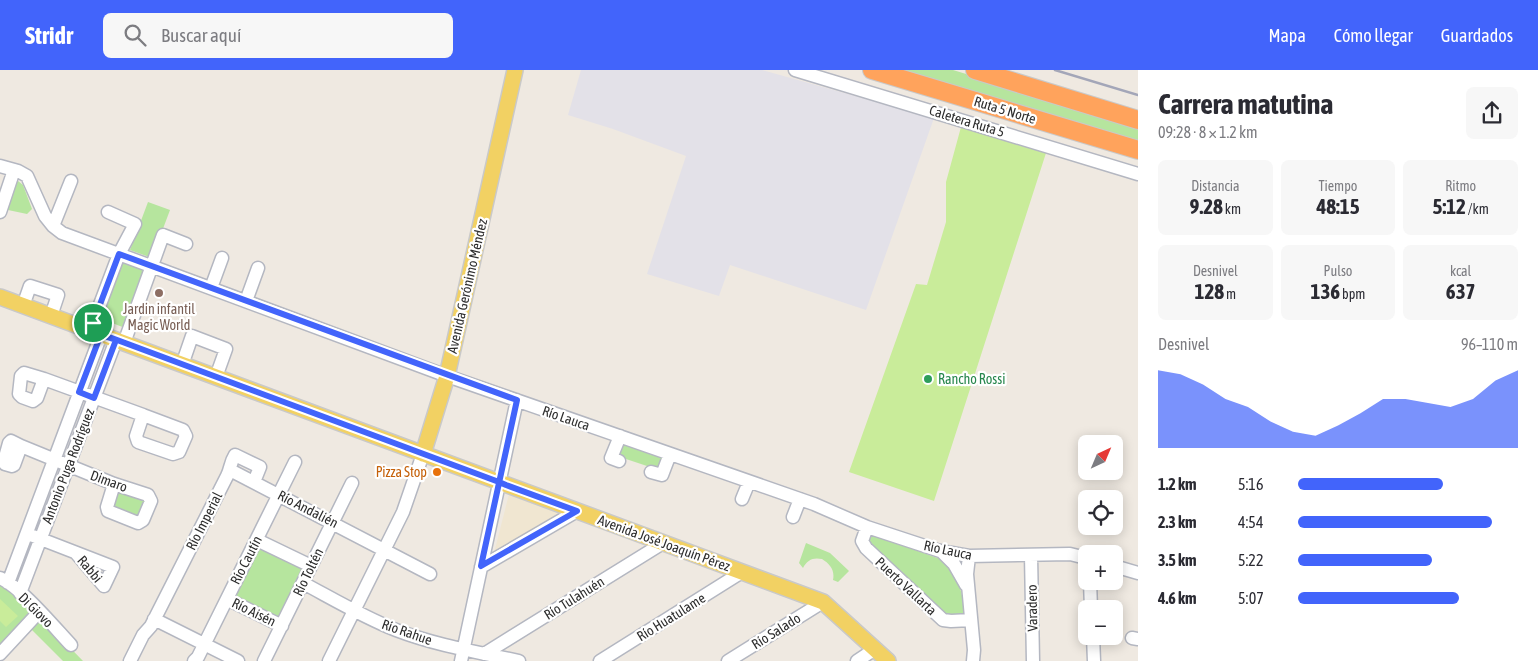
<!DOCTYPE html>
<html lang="es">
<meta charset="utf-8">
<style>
body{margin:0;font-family:"Asap Condensed",sans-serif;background:#f7f7f7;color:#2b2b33;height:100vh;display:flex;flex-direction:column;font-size:19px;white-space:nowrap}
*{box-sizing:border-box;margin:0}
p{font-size:16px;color:#7c7c81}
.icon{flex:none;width:28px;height:28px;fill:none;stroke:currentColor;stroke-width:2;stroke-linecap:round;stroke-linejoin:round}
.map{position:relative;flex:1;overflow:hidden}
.details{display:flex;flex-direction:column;background:#fff;width:400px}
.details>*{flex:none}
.needle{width:32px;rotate:44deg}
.controls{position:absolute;left:1078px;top:365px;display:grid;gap:10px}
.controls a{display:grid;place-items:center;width:45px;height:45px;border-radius:8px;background:#fff;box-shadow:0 2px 12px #0003;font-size:25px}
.pin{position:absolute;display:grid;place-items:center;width:42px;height:42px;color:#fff;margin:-21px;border:2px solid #fff;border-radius:50%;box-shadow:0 1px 5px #0007}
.round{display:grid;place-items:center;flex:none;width:52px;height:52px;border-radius:8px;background:#f7f7f7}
.summary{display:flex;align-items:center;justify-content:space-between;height:85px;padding:0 20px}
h1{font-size:28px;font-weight:700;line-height:38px}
.figures{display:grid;grid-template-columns:repeat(3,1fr);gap:8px;height:85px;padding:5px 20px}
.figures div{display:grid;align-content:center;border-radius:8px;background:#f7f7f7;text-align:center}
.figures b{font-size:21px;font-weight:700}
.figures small{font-size:14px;font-weight:400}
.figures p{font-size:14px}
.chart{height:140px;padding:10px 20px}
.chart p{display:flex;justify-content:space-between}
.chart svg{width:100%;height:90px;margin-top:5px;fill:#4264fb;opacity:.7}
ul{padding:0 20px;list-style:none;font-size:16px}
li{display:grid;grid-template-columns:80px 60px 1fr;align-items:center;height:38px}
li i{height:12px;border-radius:6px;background:#4264fb}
header{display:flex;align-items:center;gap:30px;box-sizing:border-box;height:70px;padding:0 25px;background:#4264fb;color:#fff}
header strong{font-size:24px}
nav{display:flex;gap:28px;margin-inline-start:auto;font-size:18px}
.search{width:350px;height:45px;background:#f7f7f7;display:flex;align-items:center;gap:12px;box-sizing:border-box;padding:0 18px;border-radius:8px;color:#7c7c81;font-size:19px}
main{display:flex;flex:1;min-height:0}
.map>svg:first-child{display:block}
.industrial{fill:#e3e1e8}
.education{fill:#f0e6d1}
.green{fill:#b6e59e}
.pitch{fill:#c9ec9a}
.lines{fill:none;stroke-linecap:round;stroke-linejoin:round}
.minor-casing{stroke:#b4b7c1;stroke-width:15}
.major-casing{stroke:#c9c9c9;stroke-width:18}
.highway-casing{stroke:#c9c9c9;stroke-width:20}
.minor{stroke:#fff;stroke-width:12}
.major{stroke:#f2d163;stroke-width:15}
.highway{stroke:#ffa35c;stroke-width:18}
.rail{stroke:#a3a6b8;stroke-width:2.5}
.route-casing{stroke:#fff;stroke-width:10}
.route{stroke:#4264fb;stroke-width:6}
.education-dot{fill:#8d6e63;stroke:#fff;stroke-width:2}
.leisure-dot{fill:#2e9e5b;stroke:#fff;stroke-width:2}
.food-dot{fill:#e8710a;stroke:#fff;stroke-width:2}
.labels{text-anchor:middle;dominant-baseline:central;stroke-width:4.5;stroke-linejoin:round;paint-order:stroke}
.street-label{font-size:14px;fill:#2e2e2e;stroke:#fff}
.education-label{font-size:14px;fill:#785e54;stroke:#fff}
.leisure-label{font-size:14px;fill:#27864d;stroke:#fff;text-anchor:start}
.food-label{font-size:14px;fill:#c56008;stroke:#fff;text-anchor:end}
</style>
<header>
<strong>Stridr</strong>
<div class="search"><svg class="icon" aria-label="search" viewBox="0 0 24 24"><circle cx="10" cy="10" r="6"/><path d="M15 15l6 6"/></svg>Buscar aquí</div>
<nav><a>Mapa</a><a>Cómo llegar</a><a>Guardados</a></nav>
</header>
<main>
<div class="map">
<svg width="1138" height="591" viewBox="0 0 1138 591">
<rect width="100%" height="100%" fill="#efe9e1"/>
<!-- industrial -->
<path class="industrial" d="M581 0H762L934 48 866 240 730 195 719 226 647 204 686 86 613 59 568 45Z"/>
<!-- education -->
<path class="education" d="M509 424 564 444 493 487Z"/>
<!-- green -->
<path class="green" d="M886 0H953L1138 56V75Z
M15 111H18L23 115 32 139 27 144 8 140Z
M148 132 170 140 152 188 130 180Z
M123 191 145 200 125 258 102 249Z
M622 371 664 386 659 400 617 386Z
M115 419 147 427 141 448 111 441Z
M871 465 896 473 943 490C959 504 963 525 965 546L947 550 868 476Z
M806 473 830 483 849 501 838 512 833 510C835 500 830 494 822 489 813 487 807 490 803 498L799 493Z
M257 474 306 498 280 551 231 527Z
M0 513 8 517 33 542 0 577Z
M41 548 83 591H63L30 558Z"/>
<!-- pitch -->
<path class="pitch" d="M961 57 1046 83 934 431 849 402 916 214 927 215 946 152V112Z
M0 529 18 546 6 557 0 551Z"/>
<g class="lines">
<!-- minor casing -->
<g class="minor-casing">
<path id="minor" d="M795 0 1138 104
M0 96 18 101 27 106 45 146 53 156 62 163 447 306 814 434 867 457 940 481 969 486 1070 484 1086 488
M0 142 14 100
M53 156 71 111
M211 218 222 188
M246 231 258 198
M23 236 30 216 58 225 51 246
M90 261 119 184 135 154 108 142
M124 273 163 165 186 174
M182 295 192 266 226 279 216 307
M24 303 44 309 37 328 33 331 22 327 19 324 21 306Z
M44 309 143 345
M143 345 183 360 186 366 179 382 173 384 138 372 136 366Z
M11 371 21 376 14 395 12 396 5 394 4 391 9 373Z
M21 376 114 414 148 425 151 431 143 450 138 453 108 441 107 437 114 414
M619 391 611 388 620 366
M230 400 430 504
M651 402 662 405 670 384
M742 429 749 412
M793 447 800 429
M867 457 862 471 866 478 943 550 951 551 971 550
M33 466 113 497 104 516 76 483
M257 470 311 496
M941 481 954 494 966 515
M1031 485 1033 591
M969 486 967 504 974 580 973 591
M1114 496 1138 503
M481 497 577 441
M0 508C21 517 54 557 71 575
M1090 511 1091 539
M8 513 101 265
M303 513C333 529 363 547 396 560 435 575 477 582 519 591
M20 523 116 270
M227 529 282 556
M154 549 238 591
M1093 566 1094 591
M1132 568 1138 569
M0 584 39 542
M484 584 663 473
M130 591 143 565 151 556 227 406C231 398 230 393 235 385L260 397 254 412
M194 591 198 587 295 392
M264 591 352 413
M329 591 403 442 423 384
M461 591 517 330
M600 591 742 502
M728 591 823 532
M857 591 875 579"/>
</g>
<!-- major casing -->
<g class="major-casing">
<path id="major" d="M0 227 823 532 888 591
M423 384 447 306 515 0"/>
</g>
<!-- highway casing -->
<g class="highway-casing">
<path id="highway" d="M872 0 1138 80
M975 0 1138 50"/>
</g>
<!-- minor -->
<use href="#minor" class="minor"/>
<!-- major -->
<use href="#major" class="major"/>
<!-- highway -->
<use href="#highway" class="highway"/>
<!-- rail -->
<path class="rail" d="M1055 0 1138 25"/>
</g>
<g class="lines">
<!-- route casing -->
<g class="route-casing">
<path id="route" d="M93 253 90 261 116 270 94 328 79 322 101 264 499 412 506 415 577 441 481 496 517 330 119 184 93 253"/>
</g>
<!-- route -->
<use href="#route" class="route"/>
</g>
<!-- markers -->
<circle class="education-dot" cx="159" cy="223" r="5"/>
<circle class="leisure-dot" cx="928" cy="309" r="5"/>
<circle class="food-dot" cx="437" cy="402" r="5"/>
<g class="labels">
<!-- street labels -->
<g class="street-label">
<text transform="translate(1005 40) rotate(17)">Ruta 5 Norte</text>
<text transform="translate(967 51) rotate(17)">Caletera Ruta 5</text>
<text transform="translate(467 216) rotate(-77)">Avenida Gerónimo Méndez</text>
<text transform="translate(566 348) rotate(19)">Río Lauca</text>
<text transform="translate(68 396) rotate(-69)">Antonio Puga Rodríguez</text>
<text transform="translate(109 411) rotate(20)">Dimaro</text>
<text transform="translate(308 439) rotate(27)">Río Andalién</text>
<text transform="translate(204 451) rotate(-63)">Río Imperial</text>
<text transform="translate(664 473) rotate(20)">Avenida José Joaquín Pérez</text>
<text transform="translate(948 480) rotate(12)">Río Lauca</text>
<text transform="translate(246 490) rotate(-63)">Río Cautín</text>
<text transform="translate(90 499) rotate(50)">Rabbi</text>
<text transform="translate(308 502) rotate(-64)">Río Toltén</text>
<text transform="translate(906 516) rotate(43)">Puerto Vallarta</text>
<text transform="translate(574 528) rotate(-32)">Río Tulahuén</text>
<text transform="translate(1032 538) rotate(-91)">Varadero</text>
<text transform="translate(36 540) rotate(45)">Di Giovo</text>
<text transform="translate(254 542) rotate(26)">Río Aisén</text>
<text transform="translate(671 547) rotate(-32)">Río Huatulame</text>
<text transform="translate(776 561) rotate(-32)">Río Salado</text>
<text transform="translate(407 562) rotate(19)">Río Rahue</text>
</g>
<!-- education labels -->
<g class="education-label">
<text x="159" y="239">Jardin infantil<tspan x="159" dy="16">Magic World</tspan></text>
</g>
<!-- leisure labels -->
<g class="leisure-label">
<text x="938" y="309">Rancho Rossi</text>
</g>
<!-- food labels -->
<g class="food-label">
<text x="427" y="402">Pizza Stop</text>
</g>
</g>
</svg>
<div class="controls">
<a><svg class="needle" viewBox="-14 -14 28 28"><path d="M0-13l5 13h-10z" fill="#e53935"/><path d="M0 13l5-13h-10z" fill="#7c7c81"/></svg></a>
<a><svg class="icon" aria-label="locate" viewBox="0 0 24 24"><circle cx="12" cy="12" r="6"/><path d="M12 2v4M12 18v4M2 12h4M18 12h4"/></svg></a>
<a>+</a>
<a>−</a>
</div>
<div class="pin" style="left:93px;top:253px;background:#1e9e55"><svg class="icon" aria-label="arrive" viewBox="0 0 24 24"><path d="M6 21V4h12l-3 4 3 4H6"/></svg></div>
</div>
<section class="details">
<div class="summary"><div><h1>Carrera matutina</h1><p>09:28 · 8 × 1.2 km</p></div><a class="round"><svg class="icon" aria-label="share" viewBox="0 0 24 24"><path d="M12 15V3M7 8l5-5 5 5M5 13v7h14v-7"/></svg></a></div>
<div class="figures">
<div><p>Distancia</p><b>9.28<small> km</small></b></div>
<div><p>Tiempo</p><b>48:15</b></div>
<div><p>Ritmo</p><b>5:12<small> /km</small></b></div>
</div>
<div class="figures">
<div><p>Desnivel</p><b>128<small> m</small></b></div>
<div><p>Pulso</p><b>136<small> bpm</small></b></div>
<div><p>kcal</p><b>637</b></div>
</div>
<div class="chart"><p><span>Desnivel</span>96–110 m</p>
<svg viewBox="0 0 160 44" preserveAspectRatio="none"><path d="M0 44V6L10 8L20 13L30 20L40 24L50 31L60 36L70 38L80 33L90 27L100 20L110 20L120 22L130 24L140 20L150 11L160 6V44z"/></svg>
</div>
<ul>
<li><b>1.2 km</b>5:16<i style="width:66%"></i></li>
<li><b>2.3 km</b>4:54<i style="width:88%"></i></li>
<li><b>3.5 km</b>5:22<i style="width:61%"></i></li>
<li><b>4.6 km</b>5:07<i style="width:73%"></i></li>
</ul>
</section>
</main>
